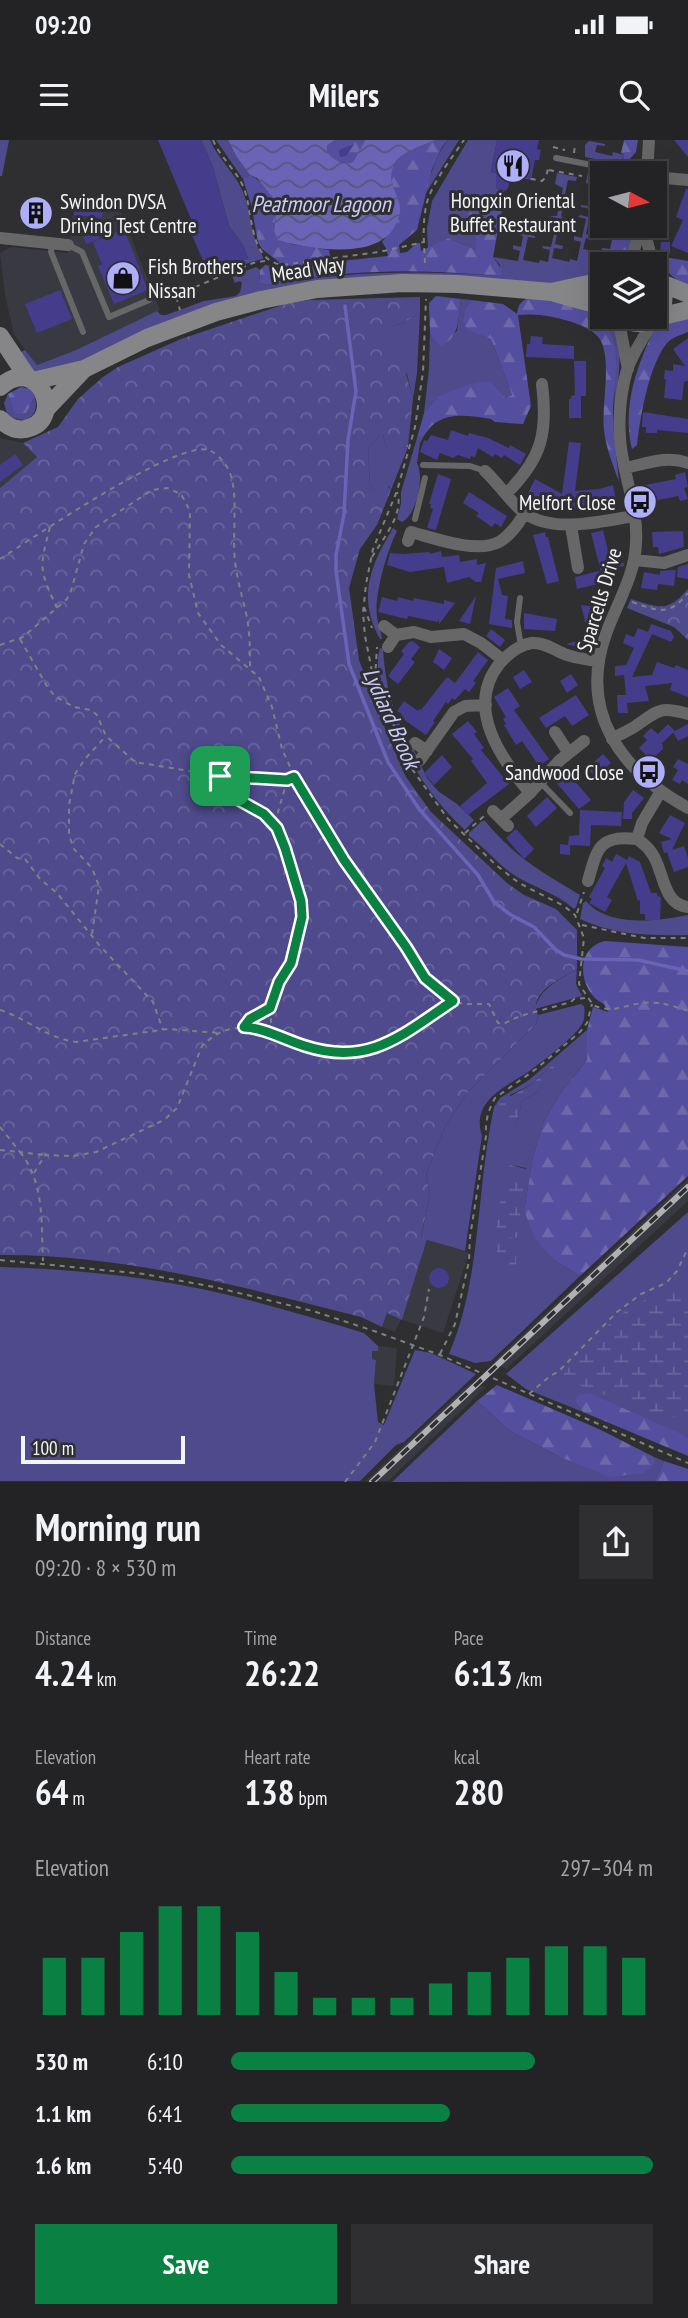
<!DOCTYPE html>
<meta charset="utf-8">
<style>
body{margin:0;font-family:"PT Sans Narrow",sans-serif;background:#2f2f32;color:#f1f3f6;height:100vh;display:flex;flex-direction:column;font-size:26px;white-space:nowrap}
*{box-sizing:border-box;margin:0}
p{font-size:23px;color:#a3a4a7}
.icon{flex:none;width:38px;height:38px;fill:none;stroke:currentColor;stroke-width:2;stroke-linecap:round;stroke-linejoin:round}
.map{position:relative;height:1342px;overflow:hidden}
.panel{display:flex;flex-direction:column;background:#232325;flex:1}
.panel>*{flex:none}
.needle{width:46px;rotate:97deg}
.controls{position:absolute;left:590px;top:21px;display:grid;gap:14px}
.controls a{display:grid;place-items:center;width:77px;height:77px;border-radius:0px;background:#232325;box-shadow:0 7px 28px #0002,0 0 0 2px #404042;font-size:35px}
.scale{position:absolute;left:21px;bottom:18px;width:164px;box-sizing:border-box;padding-left:7px;border:4px solid #f4f5f6;border-top:0;font-size:19px;line-height:24px;white-space:nowrap;color:#f4f5f6;-webkit-text-stroke:5px #2f2f31;paint-order:stroke}
.pin{position:absolute;display:grid;place-items:center;width:60px;height:60px;color:#fff;margin:-30px;border-radius:14px;box-shadow:0 4px 10px #0006}
.round{display:grid;place-items:center;flex:none;width:74px;height:74px;border-radius:0px;background:#2f2f32}
.summary{display:flex;align-items:center;justify-content:space-between;height:119px;padding:0 35px}
h1{font-size:38px;font-weight:700;line-height:52px}
.stats{display:grid;grid-template-columns:repeat(3,1fr);gap:10px;height:119px;padding:7px 35px}
.stats div{display:grid;align-content:center}
.stats b{font-size:35px;font-weight:700}
.stats small{font-size:19px;font-weight:400}
.stats p{font-size:19px}
.chart{height:196px;padding:14px 35px}
.chart p{display:flex;justify-content:space-between}
.chart svg{width:100%;height:126px;margin-top:7px;stroke:#0b8043;stroke-width:6}
.action{display:flex;gap:14px;margin-top:auto;padding:14px 35px}
.action a{flex:1;height:80px;border-radius:0px;background:#0b8043;color:#fff;font-size:28px;font-weight:700;line-height:80px;text-align:center}
.action a+a{background:#2f2f32;color:#f1f3f6}
ul{padding:0 35px;list-style:none;font-size:23px}
li{display:grid;grid-template-columns:112px 84px 1fr;align-items:center;height:52px}
li i{height:18px;border-radius:9px;background:#0b8043}
.status{display:flex;justify-content:space-between;align-items:center;height:49px;padding:0 35px;background:#232325;direction:ltr}
.status svg{height:19px;fill:currentColor}
header{display:flex;justify-content:space-between;align-items:center;height:91px;padding:0 35px;background:#232325;font-size:32px;font-weight:700}
.map>svg:first-child{display:block}
.built{fill:#393941}
.grass{fill:#4f4a8c;fill-rule:evenodd}
.forest{fill:url(#forest-firs)}
.wetland{fill:url(#wetland-marsh)}
.park{fill:url(#park-crowns)}
.water{fill:url(#water-waves)}
.lines{fill:none;stroke-linecap:round;stroke-linejoin:round}
.stream{stroke:#6964b6;stroke-width:3.5}
.building{fill:#453d8b}
.path{stroke:#7f8081;stroke-width:2;stroke-dasharray:5 5;stroke-linecap:butt}
.service{stroke:#676768;stroke-width:6}
.minor{stroke:#676768;stroke-width:12}
.secondary{stroke:#868688;stroke-width:18}
.rail-casing{stroke:#b1b1b3;stroke-width:6}
.rail{stroke:#2f2f31;stroke-width:3.5;stroke-dasharray:10;stroke-linecap:butt}
.route-casing{stroke:#fff;stroke-width:14}
.route{stroke:#0b8043;stroke-width:9}
.labels{text-anchor:middle;dominant-baseline:central;stroke-width:6;stroke-linejoin:round;paint-order:stroke}
.poi-label{font-size:21px;fill:#f4f5f6;stroke:#2f2f31;text-anchor:start}
.street-label{font-size:21px;fill:#f4f5f6;stroke:#2f2f31}
.water-label{font-size:23px;font-style:italic;fill:#cacbf8;stroke:#2f2f31}
</style>
<div class="status"><b>09:20</b><svg viewBox="0 0 49 12"><path d="M0 12V9h3v3zM5 12V6h3v6zM10 12V3h3v9zM15 12V0h3v12zM26 1h20v11H26zM47 4h2v5h-2z"/></svg></div>
<header><svg class="icon" aria-label="menu" viewBox="0 0 24 24"><path d="M4 6h16M4 12h16M4 18h16"/></svg>Milers<svg class="icon" aria-label="search" viewBox="0 0 24 24"><circle cx="10" cy="10" r="6"/><path d="M15 15l6 6"/></svg></header>
<div class="map">
<svg width="688" height="1342" viewBox="0 0 688 1342">
<defs>
<pattern id="forest-firs" width="22" height="20" patternUnits="userSpaceOnUse" patternTransform="scale(1.75)"><rect width="22" height="20" fill="#544e9e"/><path d="M5 1l3.5 6h-7zM16 11l3.5 6h-7z" fill="#6d68ac"/></pattern>
<pattern id="wetland-marsh" width="20" height="14" patternUnits="userSpaceOnUse" patternTransform="scale(1.75)"><rect width="20" height="14" fill="#4f4a8c"/><path d="M1 5h8M5 5V1M11 12h8M15 12V8" fill="none" stroke="#69659d"/></pattern>
<pattern id="park-crowns" width="20" height="18" patternUnits="userSpaceOnUse" patternTransform="scale(1.75)"><rect width="20" height="18" fill="#4f4a8c"/><path d="M2 6a3 3 0 1 1 6 0M12 15a3 3 0 1 1 6 0" fill="none" stroke="#69659d"/></pattern>
<pattern id="water-waves" width="16" height="10" patternUnits="userSpaceOnUse" patternTransform="scale(1.75)"><rect width="16" height="10" fill="#6964b6"/><path d="M0 5q4-4 8 0t8 0" fill="none" stroke="#57567b"/></pattern>
</defs>
<rect width="100%" height="100%" fill="#2f2f31"/>
<!-- built -->
<path class="built" d="M75 59 118 65 160 170 76 210 36 225 14 194 5 155 0 113 11 107 68 113Z
M0 298 23 303 37 317 0 348Z
M688 1039V1061L506 1229 494 1222Z
M427 1099 469 1113 443 1193 402 1180Z
M387 1173 401 1179 395 1192 382 1187Z
M378 1206 397 1208 394 1246 374 1244 376 1220 372 1219V1210H377Z
M470 1243 486 1247 388 1341H366Z"/>
<!-- grass -->
<path class="grass" d="M0 0H9L2 36H0Z
M201 0H210C218 19 235 33 243 52 252 74 250 96 263 117V119L251 122 226 132 225 128 248 118 243 105 229 86 213 27Z
M216 0H228L236 16 250 35 243 39Z
M448 0H459L424 56C430 37 435 16 448 0Z
M468 0H497L491 32 496 33V48L504 51 500 68 496 65 469 83C473 91 479 100 475 109L448 98 428 109 427 88 432 61Z
M589 1 605 4V6L597 5 595 12 612 16 613 12 624 15 620 24 585 17V5Z
M592 30 609 33H602V43L597 42 592 67 600 69 599 71 581 67V65L589 66 593 45 586 43 588 32Z
M557 33 577 37 576 41 568 40 564 59 572 61 571 64 564 63 561 77 568 79 567 81 549 76H557L563 48 555 44Z
M580 75 598 79V81L589 80 586 94 594 96V99L586 98 583 109 601 113 605 119 612 124H602V137L559 145 361 138 36 234 27 227 29 224 21 212 25 210 37 225 76 210 157 171 161 175H166L204 161 236 156 240 152 242 143 240 141 235 143 232 136 256 127 260 130 259 143 266 145C349 131 417 130 501 136L500 125 493 117 518 121 520 111 513 109V105L521 107 523 96 516 94 518 92 535 96V98L528 97 523 120 539 123 540 120 548 122 550 110 542 108 543 106 551 107 555 89 547 87 548 85 566 89 558 90 555 104 563 106 562 109 554 108 552 118 569 122 570 119 577 121 581 102 574 100V96L582 98 586 79 578 77Z
M461 159 471 160 466 168 469 191 491 199 512 255 506 258 490 243 438 256 424 273 429 229 430 194 439 206 457 191Z
M554 160 602 170V177H611L614 180 620 212 615 301C613 269 616 238 614 206Z
M420 173 417 233 413 258 407 234 373 199V189L401 184Z
M8 254 14 274 32 263 35 257C40 279 23 286 7 274L4 263Z
M380 295H383L387 309 408 307 391 350 389 346 374 349 370 347 368 309Z
M424 296 420 303 417 323C425 338 416 375 402 382L397 379 401 363V352L417 298Z
M393 388 397 391C387 411 374 455 377 477 378 485 381 491 382 499H380C357 457 370 426 393 388Z
M380 508 383 509C385 540 392 575 409 601L405 608C392 579 371 541 380 508Z
M413 608 427 638 438 651 457 664 474 680 465 690C441 668 422 643 408 615Z
M482 681H485C516 718 540 731 580 755L576 767 574 769C557 753 531 747 511 733 496 722 484 707 469 696V693Z
M586 761C609 788 658 781 688 775V795C651 796 614 795 580 779L583 763Z
M577 829 576 844 582 856 535 869C539 849 560 839 577 829Z
M581 864 584 866C585 874 585 881 580 887 574 897 536 927 525 934 503 948 471 962 482 996L465 1111 421 1098 430 1054 426 1034 446 985 467 953 536 884 538 875Z
M587 890V920L560 954 544 981 533 1016 524 1071 554 1120 580 1136 491 1221 475 1223 449 1214C482 1137 476 1048 494 967L500 958 529 940ZM550 927H553L536 953 522 961 516 985 510 955 532 944ZM507 1024 526 1028 497 1084 507 1037Z
M688 1072V1297L575 1262 583 1272 526 1249 506 1234Z
M0 1127C75 1129 151 1137 224 1154 271 1165 318 1179 364 1193L378 1206V1211H372V1219L376 1220 374 1244 378 1282 384 1285 415 1210 431 1213 476 1234 404 1302 396 1305 360 1341H0Z
M477 1261 510 1291 558 1316 654 1325V1317L664 1321 655 1341 392 1342Z"/>
<!-- forest -->
<path class="forest" d="M335 0H365L353 22C342 25 334 21 327 13V6Z
M435 0H448L442 7 432 29 417 90 399 105 400 113 407 112 417 103H420L421 111 448 98 475 109C479 96 469 86 468 73L479 62H488L502 69 493 117 502 130 501 136C460 133 419 130 378 132 340 133 303 139 266 145L259 143 260 130 265 125 279 127V122L262 109 258 102 251 64 243 39 250 35C260 39 275 56 276 66 277 74 275 83 274 91L291 104 329 110 331 122 388 116 386 108 382 102C390 92 400 82 399 68 398 51 381 35 400 17 409 9 424 5 435 0Z
M624 0H638L636 12 626 23 622 22 624 15 621 13Z
M615 86H636L623 124C613 124 604 123 601 113L602 108 610 109 613 94 605 92 606 87 614 89Z
M664 117 688 121V146C675 139 664 134 664 117Z
M436 156 461 159C458 178 460 200 439 206L430 194 429 163Z
M535 156C556 160 594 169 607 188 623 211 613 247 613 273 613 296 617 319 619 342 613 325 606 308 604 290 601 265 613 218 599 198 593 190 581 185 572 182 554 176 536 173 518 175L531 266 523 284 495 282 491 279C465 275 439 270 424 296L417 298 424 273 438 256 477 242H490L506 258 512 255 491 199 468 191 463 181 466 168 471 160 503 164 517 174C519 162 522 160 535 156Z
M688 173V192C681 195 673 197 668 202 649 223 640 278 637 305L632 309C623 273 633 238 647 205 650 198 654 187 661 182 668 177 680 176 688 173Z
M21 247 31 249 35 257 26 273 14 274 8 254Z
M605 801 688 807V1036L580 1136 554 1120 536 1100 524 1071 533 1016 544 981 560 954 587 920V890L593 867 608 872 604 864C579 853 573 808 605 801Z
M497 1245 601 1290 654 1317V1325L643 1333 610 1337 558 1316 510 1291 477 1261Z
M589 1253 688 1297V1316L583 1272 575 1262 578 1255Z
M664 1321 688 1329V1341H655Z"/>
<!-- wetland -->
<path class="wetland" d="M550 927H554L536 953 522 961 516 985 498 979 497 971 500 962 532 944Z
M507 1024 526 1029 517 1097 499 1101C491 1076 507 1049 507 1024Z
M517 1101 516 1125 511 1129 501 1128 497 1121V1103Z
M684 1151 688 1156V1279L648 1272 561 1238C579 1213 613 1175 641 1162 655 1155 670 1153 684 1151Z"/>
<!-- park -->
<path class="park" d="M420 157V173L401 184 373 190V199L399 209 413 258 408 307 387 310 383 295H380L368 309 370 347 374 349 379 344 385 343 391 350 377 385 360 409 349 448 359 520 388 596 406 637 431 672 507 743 524 755 556 769 577 790V829C562 838 527 853 538 875L536 884 467 953 446 985 426 1034 430 1054 421 1097 427 1099 402 1180 387 1173 382 1187 361 1177C243 1147 123 1114 0 1115V348L37 317 23 303 58 287 78 259 103 237 118 227 181 199 285 164 309 160Z
M688 449V500L674 487 627 468 631 459C660 468 667 473 688 449Z"/>
<!-- water -->
<path class="water" d="M228 0H335L327 6V12C334 21 342 25 353 22L365 0H435C423 6 399 12 394 25 386 42 398 52 400 67 401 76 396 85 391 92 369 119 308 109 278 100L274 91 277 69 275 60 257 38 250 35 236 16Z"/>
<g class="lines">
<!-- stream -->
<path class="stream" d="M345 166 356 251 348 300 344 374 336 415V431L349 524 388 622 419 669 478 735 494 762 511 775 534 787 556 810 564 815 581 819 638 820 688 831"/>
</g>
<!-- building -->
<path class="building" d="M158 0H201L213 27 229 86 243 105 248 118 225 128 226 132 217 136 215 132 209 135 186 81 191 79Z
M497 0H539L537 9 541 10 539 20H535L531 40 511 36 508 48 505 51 496 48V33L491 32Z
M674 0H688V17Z
M354 4 346 16 340 17 339 11 341 9Z
M686 49H688V113L671 106 683 80 676 77Z
M24 60 52 65 48 86 20 82Z
M76 61 104 65 102 78 74 75Z
M100 88 99 99 86 104 83 96Z
M124 89 148 150 114 164 98 126 102 124 93 102Z
M661 102H670V113H660Z
M60 150 72 179 37 193 25 164Z
M531 196 543 197 542 204 574 206V219L526 217 527 204H530Z
M688 198V241L684 242 682 260 664 258 666 239H664L665 230 673 231V224L685 226 673 209Z
M574 221H586V256H581V278H569V259H571V256L575 255Z
M643 272 688 279V293L657 290V293H646V287H642Z
M451 290 468 296 469 293 488 298 509 308 510 305 526 314 520 325 504 315 502 318 495 314 493 317 478 308 475 317 471 316 470 319 458 315 453 318 440 313 437 320 420 312 424 300 427 301 431 295 448 300Z
M569 302 581 303 575 351 599 349 613 345 616 361 581 368H555L528 353 535 339 562 354Z
M15 314 23 325 0 342V325Z
M685 332 688 347 684 348 688 359 680 361 678 356 648 362 645 345 676 339 675 335Z
M438 334 451 339 436 390 427 388 433 369 430 368 431 364H429Z
M469 352 507 376 501 387 495 383 492 387 476 376 479 373 463 363Z
M603 390 609 415 613 414 612 422 624 423V426L601 432 591 393Z
M683 391 684 407 659 414 658 407H653L652 392Z
M545 392 546 397H548L559 441 547 444 533 395Z
M441 411 442 417 459 415 460 422 477 419V425L486 423 481 442H476L469 437 447 443 444 427 410 432 387 425 390 413 404 414 430 412 429 414Z
M523 421 525 433 498 439 502 455 508 456 505 479 512 480V488L489 484 496 428Z
M688 424V439L677 437 678 427Z
M672 430H676L674 446 658 444 657 450 641 448 644 432 660 435V431Z
M599 431 602 443 577 449 575 437Z
M476 456 470 484 459 481Z
M382 457 397 461 398 457 413 461 414 458 444 464V460L455 463 439 484V479L438 482 408 476 407 479 378 472Z
M581 465 597 467 595 478 592 477 589 497Z
M524 473 557 479 555 491 524 489Z
M651 484 671 491 674 497 671 502 652 494 632 537 652 535 657 522 674 528 676 525 688 530V557L670 550 672 543 645 546 649 561 627 563 628 573H618L617 555H626L624 535 615 536V526L626 525 634 508 623 503 626 494 634 497 638 488 648 492Z
M491 489 505 500 500 507 486 496Z
M589 498 586 509 566 504Z
M413 501 420 507 411 519 415 522 398 544 388 536 404 514 401 511 409 502Z
M439 509 452 518 444 530 433 522Z
M478 512 488 520 473 541 476 543 469 552 465 549 455 560 452 558 448 564 446 562 433 581 435 582 426 595 400 577 402 574 397 571 404 561 418 571 419 569 421 570 447 537 455 543Z
M524 530 532 542 520 549 513 537Z
M571 534 578 545 567 553 560 541Z
M508 548 520 566 514 570 549 619 539 626 522 601 516 605 504 585 506 584 503 579 506 577 494 557Z
M576 555 589 575 572 586 565 576 546 588 539 578Z
M468 581 477 592 474 594 484 608 481 610 509 644 468 675 460 666 487 643 471 621 473 619 452 594Z
M668 584 675 591 662 603 663 609 651 620 639 608 647 600 643 596 651 588 658 594Z
M688 584V596L678 601 673 592Z
M603 614 611 623 595 637 587 628Z
M442 615 452 627 434 645 424 633Z
M678 619 688 624V644L682 640 680 644 672 640 678 630 673 627Z
M565 630 591 660 579 669 554 640Z
M633 650 644 658 632 673V679H623L624 662Z
M547 657 557 668 536 687 527 676Z
M580 670 622 672 621 686 591 685 590 706 570 705V715L560 714V704L568 705 569 696 579 695Z
M670 675 685 683 672 710 684 706 688 718V727L674 732 667 712 664 713 661 702 672 699 659 693Z
M516 689 534 709 524 719 506 698Z
M616 714 627 720 629 716 640 722 651 753H657V756L661 757 660 780H645V774H640V760L638 761 626 723 607 757 612 760 605 772 589 763 592 759 589 757 605 728 602 726 606 718 612 722Z
M429 1138a10 10 0 1 1 20 0a10 10 0 1 1-20 0Z"/>
<g class="lines">
<!-- path -->
<path class="path" d="M213 0C220 17 235 29 243 46 254 70 247 119 282 125L379 112 424 102
M553 7 565 10
M574 13 575 4
M549 30 582 36
M511 35 542 41 546 37 549 25
M425 123C424 103 422 82 427 62 434 40 451 19 464 0
M195 147 253 123 270 120
M176 157 180 170
M50 387C39 429 39 429 57 468
M372 417C382 400 405 373 397 352
M0 419C30 400 183 295 211 311 220 316 228 326 231 336 238 359 232 396 235 421 237 439 242 456 246 473 250 491 250 509 250 527
M632 462C659 471 668 477 688 453
M364 467 372 488
M20 499 48 548 56 557 74 567 91 570 97 575 106 596 135 622 220 636 287 640 293 638
M0 505 23 497 67 459 71 451 84 404 96 387 152 350 167 348 181 354 190 371 189 435 198 473 221 505 259 537 272 567 282 609 297 642 344 720 406 807 425 838 453 861
M375 539 377 507
M409 624 372 531 365 496 363 473 366 444 373 409 397 351 415 287 423 232 426 159
M412 629 448 679 496 725 519 743 564 766 575 775 584 798 579 844 593 865C612 874 624 865 643 863 659 861 674 866 688 871
M221 637 237 659 264 674 275 687
M465 693 484 676
M0 704 17 718 25 719 40 739 57 753 100 806 153 862 163 890
M577 773 584 752
M582 785 644 798H688
M92 794 99 746 92 728 74 709 69 695V665L75 634 85 619 105 597
M0 870C28 879 44 897 76 902L168 889 219 893
M245 885 250 879 269 868
M272 893 270 868 272 857 291 823 302 777 301 761 285 708 277 688 278 672 287 641
M0 987 20 1012 43 1015
M0 1010 20 1012C45 1043 41 1084 43 1121
M34 1033 45 1015 74 1016 96 1012 164 980 177 968 202 906C237 871 267 895 306 907 325 913 345 913 364 910 398 905 425 879 453 861L464 864H489L498 883 503 884 520 876 571 862 574 859 586 858
M0 1120 144 1134 214 1147 313 1171 374 1191 440 1215 688 1323
M440 1214 455 1184 469 1121 470 1097 486 996C485 983 488 970 495 958L536 929 580 892 587 883 592 864
M529 1254 550 1236 558 1232 617 1172 641 1154 666 1143 677 1131 688 1108
M345 1342 375 1302 424 1177 429 1149"/>
<!-- service -->
<path class="service" d="M556 18 632 33
M52 103 51 112 83 192
M68 105 82 112 109 177 149 160
M423 325 470 326 485 331
M415 379 425 338
M520 458 517 482 521 506
M541 643 570 673"/>
<!-- minor -->
<path class="minor" d="M647 33 649 0
M654 37 688 40
M643 86 653 124
M0 98 68 105
M630 124 641 86
M618 177 628 229
M654 178C646 195 633 212 627 230 619 258 617 291 623 320 628 347 638 375 636 403 635 436 617 463 606 494 578 572 621 631 688 668
M625 328C646 324 667 315 688 323
M485 331C498 343 508 359 522 371 551 395 601 381 635 376
M507 353C542 318 548 293 542 244
M571 386 578 428
M408 401 411 392C434 398 476 414 499 402 510 396 518 384 525 373
M635 420 664 423 688 415
M384 486 396 495
M388 507 396 495 414 492 431 497 464 494 481 503 503 520
M555 592 568 612
M612 599C620 594 629 591 637 585 659 570 660 566 688 574
M415 603 427 611
M420 620 454 572 465 566 486 565
M661 651 642 683 637 699C643 703 649 708 653 715 664 732 663 765 688 767
M530 653 559 621 584 601
M493 671 508 686
M501 679 530 653C501 619 464 567 500 523 508 514 519 505 532 503 545 502 555 511 567 515 577 518 588 520 599 521
M588 741C597 709 599 694 637 699"/>
<!-- secondary -->
<path class="secondary" d="M659 142 688 154
M555 153 602 166
M621 177C650 197 679 162 654 137
M654 178 688 170
M0 196 28 238
M33 241 84 229 147 198 216 172 261 160 317 149 402 143 457 144 551 152 602 141
M0 247C39 212 67 282 25 289 15 291 7 286 0 279
M46 269 84 229"/>
<!-- rail casing -->
<g class="rail-casing">
<path id="rail" d="M372 1342 688 1047"/>
</g>
<!-- rail -->
<use href="#rail" class="rail"/>
</g>
<g class="lines">
<!-- route casing -->
<g class="route-casing">
<path id="route" d="M220 636 287 640 294 637 344 720 406 807 425 838 453 861C403 894 370 927 305 906 285 900 265 888 244 887L250 879 270 868 279 842 291 823 302 777 301 761 285 708 277 688 264 674 237 659Z"/>
</g>
<!-- route -->
<use href="#route" class="route"/>
</g>
<!-- icons -->
<defs>
<g id="restaurant-disc" transform="scale(1.75)"><circle r="9.5" fill="#afaefa" stroke="#2f2f31"/><path d="M-5-6h1v4h1v-4h1v4h1v-4h1v5L-1.5 .5V6h-2V.5L-5-1ZM5-6V6H3V1.5H1.5Q1.5-4 5-6Z" fill="#111"/></g>
<g id="building-disc" transform="scale(1.75)"><circle r="9.5" fill="#afaefa" stroke="#2f2f31"/><path d="M-4-6H4V6H1V3H-1V6H-4ZM-2.5-4.3h1.7v1.8h-1.7ZM.8-4.3h1.7v1.8H.8ZM-2.5-1h1.7V.8h-1.7ZM.8-1h1.7V.8H.8Z" fill="#111"/></g>
<g id="shop-disc" transform="scale(1.75)"><circle r="9.5" fill="#afaefa" stroke="#2f2f31"/><path d="M-5-2.5h2.3a2.7 3.5 0 0 1 5.4 0H5L5.5 6h-11ZM-1.5-2.5h3a1.5 2.3 0 0 0-3 0Z" fill="#111"/></g>
<g id="bus-disc" transform="scale(1.75)"><circle r="9.5" fill="#afaefa" stroke="#2f2f31"/><path d="M-5-6H5V4H4V6H2V4H-2V6H-4V4H-5ZM-3.5-4V0h7V-4ZM-3.5 1.2v1.5H-2V1.2ZM2 1.2v1.5H3.5V1.2Z" fill="#111"/></g>
</defs>
<g fill-rule="evenodd">
<use href="#restaurant-disc" x="513" y="26"/>
<use href="#building-disc" x="36" y="73"/>
<use href="#shop-disc" x="123" y="138"/>
<use href="#bus-disc" x="640" y="362"/>
<use href="#bus-disc" x="649" y="632"/>
</g>
<g class="labels">
<!-- poi labels -->
<g class="poi-label">
<text x="513" y="60" text-anchor="middle">Hongxin Oriental<tspan x="513" dy="24">Buffet Restaurant</tspan></text>
<text x="60" y="61">Swindon DVSA<tspan x="60" dy="24">Driving Test Centre</tspan></text>
<text x="148" y="126">Fish Brothers<tspan x="148" dy="24">Nissan</tspan></text>
<text x="616" y="362" text-anchor="end">Melfort Close</text>
<text x="624" y="632" text-anchor="end">Sandwood Close</text>
</g>
<!-- street labels -->
<g class="street-label">
<text transform="translate(308 129) rotate(-9)">Mead Way</text>
<text transform="translate(599 460) rotate(-73)">Sparcells Drive</text>
</g>
<!-- water labels -->
<g class="water-label">
<text x="321" y="63">Peatmoor Lagoon</text>
<text transform="translate(392 578) rotate(66)">Lydiard Brook</text>
</g>
</g>
</svg>
<div class="controls">
<a><svg class="needle" viewBox="-14 -14 28 28"><path d="M0-13l5 13h-10z" fill="#e53935"/><path d="M0 13l5-13h-10z" fill="#a3a4a7"/></svg></a>
<a><svg class="icon" aria-label="layers" viewBox="0 0 24 24"><path d="M12 4l9 5-9 5-9-5zM3 14l9 5 9-5"/></svg></a>
</div>
<div class="scale">100 m</div>
<div class="pin" style="left:220px;top:636px;background:#1e9e55"><svg class="icon" aria-label="arrive" viewBox="0 0 24 24"><path d="M6 21V4h12l-3 4 3 4H6"/></svg></div>
</div>
<section class="panel">
<div class="summary"><div><h1>Morning run</h1><p>09:20 · 8 × 530 m</p></div><a class="round"><svg class="icon" aria-label="share" viewBox="0 0 24 24"><path d="M12 15V3M7 8l5-5 5 5M5 13v7h14v-7"/></svg></a></div>
<div class="stats">
<div><p>Distance</p><b>4.24<small> km</small></b></div>
<div><p>Time</p><b>26:22</b></div>
<div><p>Pace</p><b>6:13<small> /km</small></b></div>
</div>
<div class="stats">
<div><p>Elevation</p><b>64<small> m</small></b></div>
<div><p>Heart rate</p><b>138<small> bpm</small></b></div>
<div><p>kcal</p><b>280</b></div>
</div>
<div class="chart"><p><span>Elevation</span>297–304 m</p>
<svg viewBox="0 0 160 44" preserveAspectRatio="none"><path d="M5 44V24M15 44V24M25 44V15M35 44V6M45 44V6M55 44V15M65 44V29M75 44V38M85 44V38M95 44V38M105 44V33M115 44V29M125 44V24M135 44V20M145 44V20M155 44V24"/></svg>
</div>
<ul>
<li><b>530 m</b>6:10<i style="width:72%"></i></li>
<li><b>1.1 km</b>6:41<i style="width:52%"></i></li>
<li><b>1.6 km</b>5:40<i style="width:100%"></i></li>
</ul>
<div class="action"><a>Save</a><a>Share</a></div>
</section>
